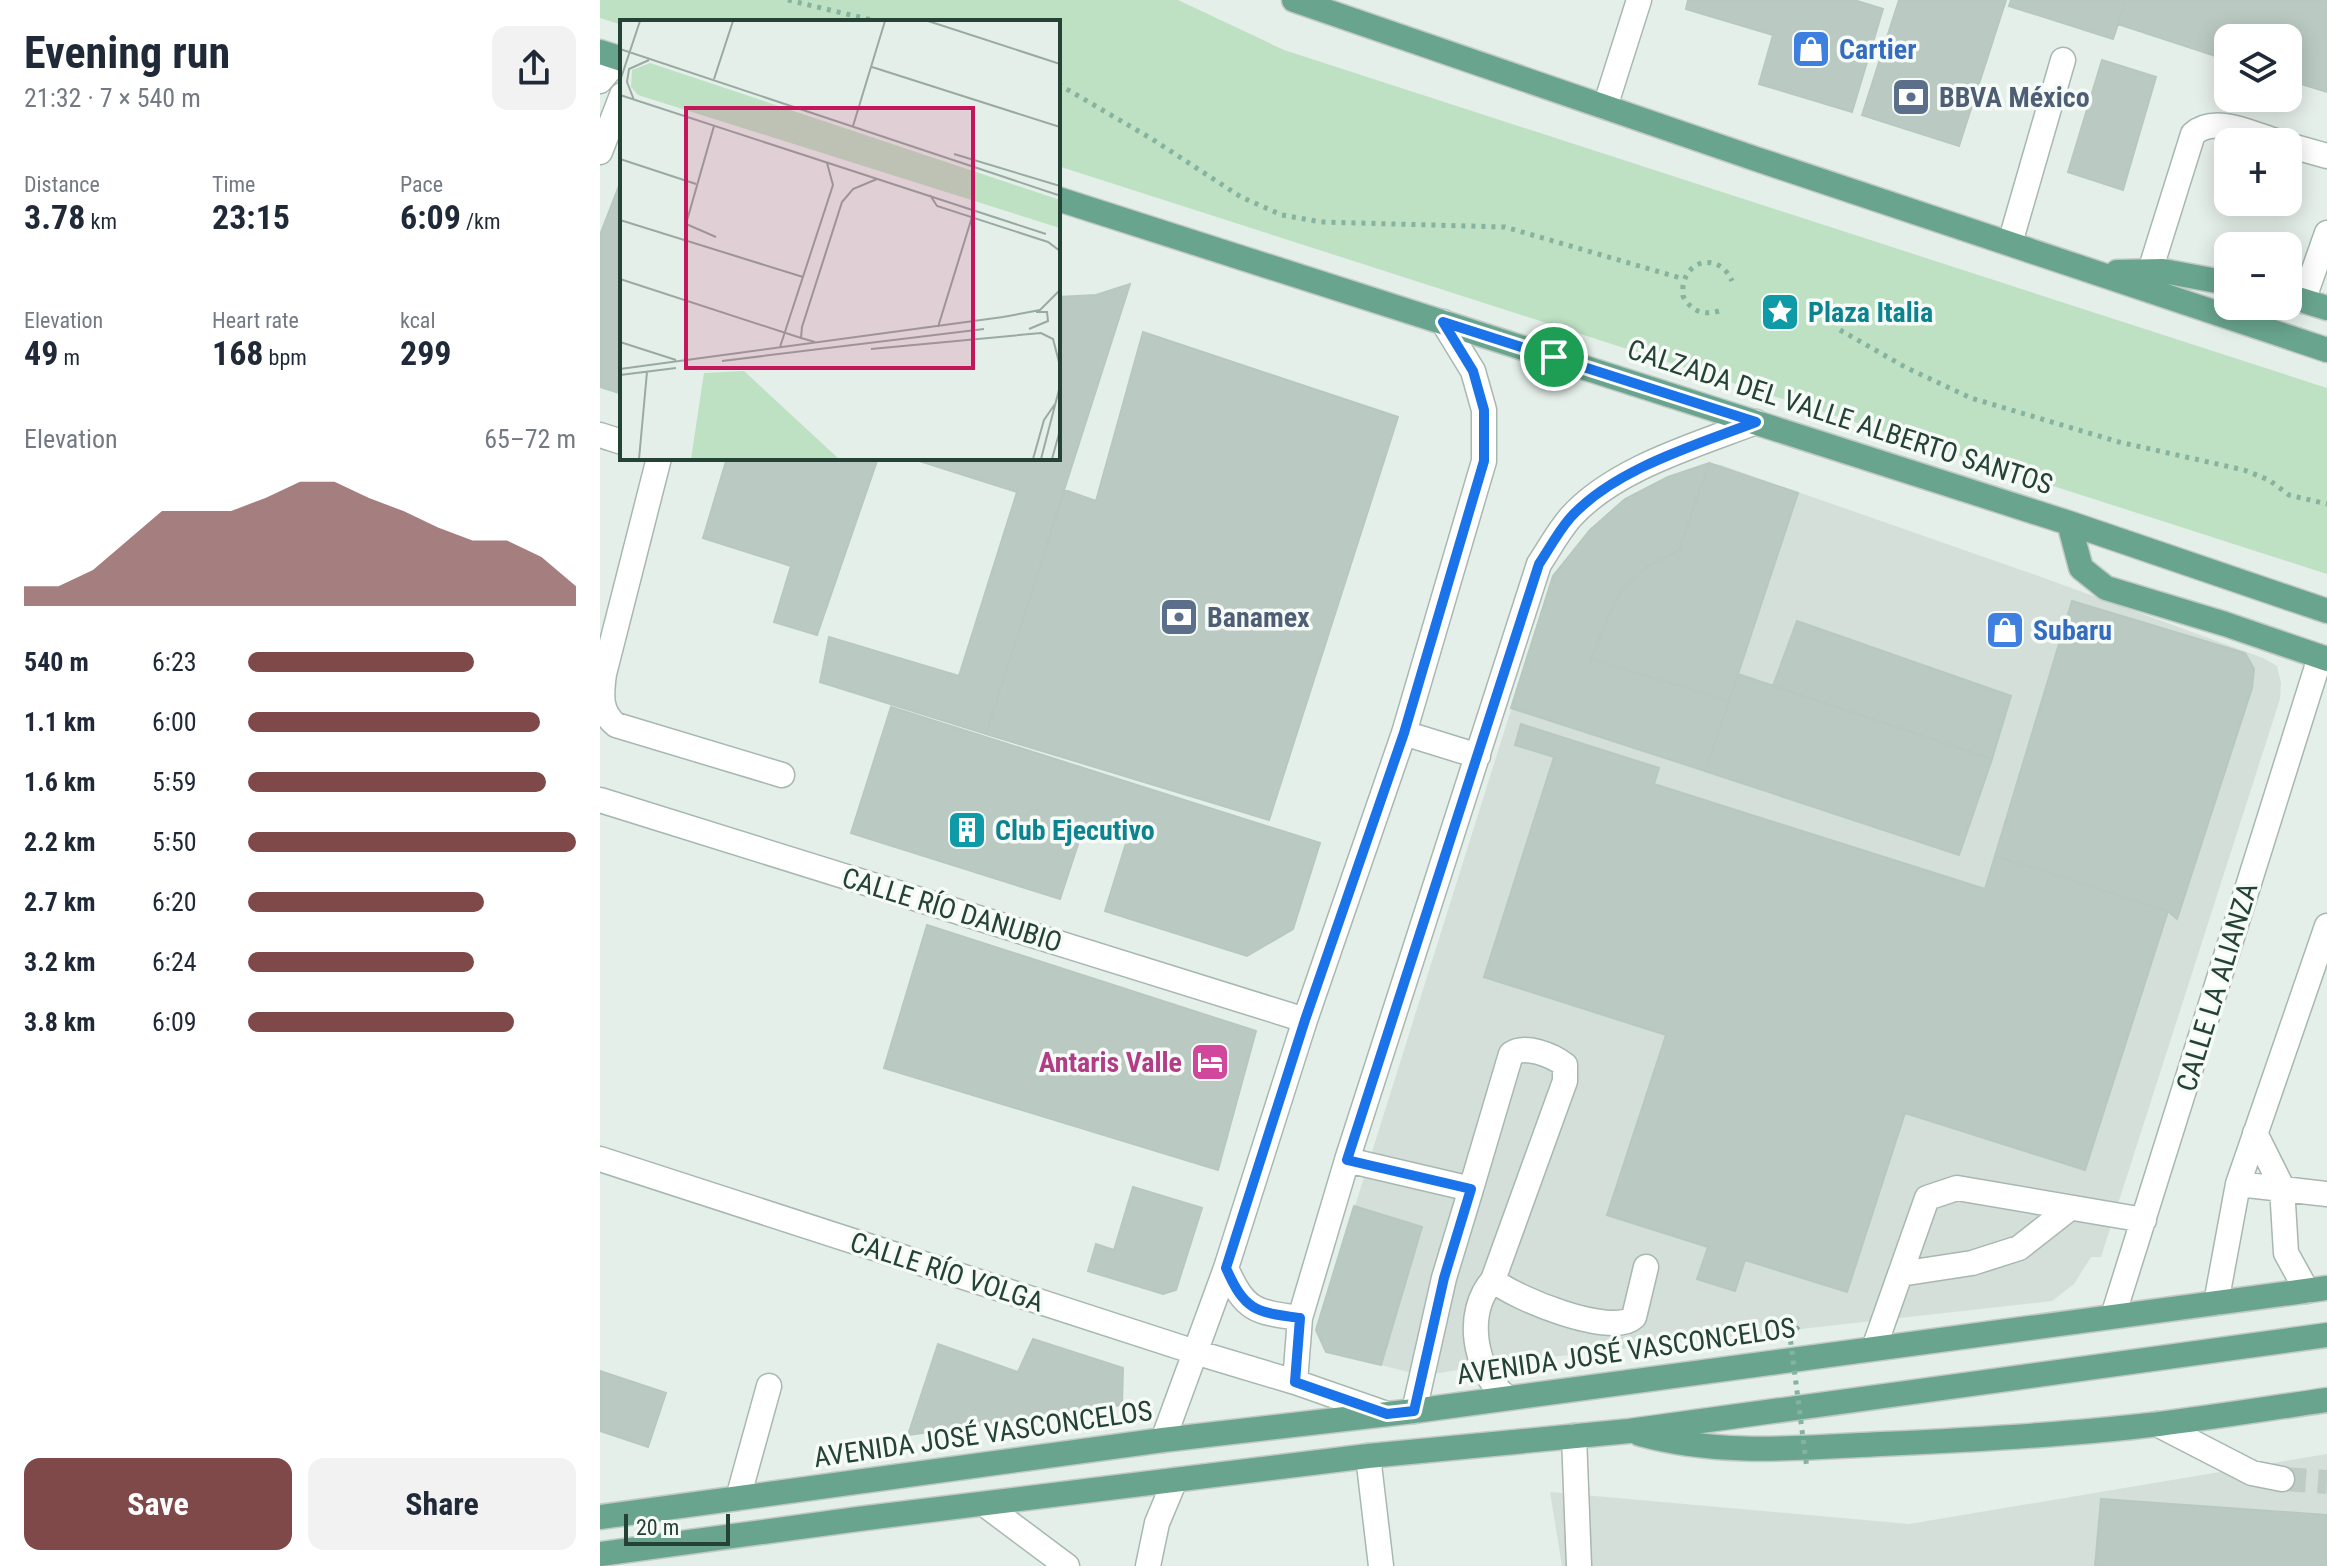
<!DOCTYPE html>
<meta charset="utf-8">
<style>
body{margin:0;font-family:"Roboto Condensed",sans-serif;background:#f2f2f3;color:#1f2937;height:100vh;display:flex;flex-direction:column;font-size:30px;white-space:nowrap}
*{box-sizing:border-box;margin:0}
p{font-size:26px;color:#747a83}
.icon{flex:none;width:44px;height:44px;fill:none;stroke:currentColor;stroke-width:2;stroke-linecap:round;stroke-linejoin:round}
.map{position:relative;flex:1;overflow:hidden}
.side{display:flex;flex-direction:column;background:#fff;width:600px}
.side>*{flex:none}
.tools{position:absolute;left:1614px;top:24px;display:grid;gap:16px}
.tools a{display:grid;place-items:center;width:88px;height:88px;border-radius:16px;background:#fff;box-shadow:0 4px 20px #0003;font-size:40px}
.scale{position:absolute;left:24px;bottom:20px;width:106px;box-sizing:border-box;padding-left:8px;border:4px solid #244236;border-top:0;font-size:22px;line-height:28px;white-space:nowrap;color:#244236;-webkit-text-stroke:6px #f6fbf8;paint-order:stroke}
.pin{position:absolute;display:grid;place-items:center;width:68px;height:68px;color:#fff;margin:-34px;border:4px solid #fff;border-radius:50%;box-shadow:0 2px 8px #0007}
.round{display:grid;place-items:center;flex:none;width:84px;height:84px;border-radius:16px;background:#f2f2f3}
.headline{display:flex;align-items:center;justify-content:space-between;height:136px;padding:0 24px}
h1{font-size:44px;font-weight:700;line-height:60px}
.figures{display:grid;grid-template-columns:repeat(3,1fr);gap:12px;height:136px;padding:8px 24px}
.figures div{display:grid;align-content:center}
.figures b{font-size:34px;font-weight:700}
.figures small{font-size:22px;font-weight:400}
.figures p{font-size:22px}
.chart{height:224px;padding:16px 24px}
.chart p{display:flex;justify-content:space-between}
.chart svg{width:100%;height:144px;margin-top:8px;fill:#7f4849;opacity:.7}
.action{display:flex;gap:16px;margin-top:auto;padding:16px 24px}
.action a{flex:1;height:92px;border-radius:16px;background:#7f4849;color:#fff;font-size:32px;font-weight:700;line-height:92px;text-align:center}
.action a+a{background:#f2f2f3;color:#1f2937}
ul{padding:0 24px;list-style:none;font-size:26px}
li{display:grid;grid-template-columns:128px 96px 1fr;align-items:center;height:60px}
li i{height:20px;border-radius:10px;background:#7f4849}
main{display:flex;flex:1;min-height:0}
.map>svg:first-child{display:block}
.built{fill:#d3dfd8}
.green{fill:#bee0c3}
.building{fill:#bacac2;stroke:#b7c9bf;stroke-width:2}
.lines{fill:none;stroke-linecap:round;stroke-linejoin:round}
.minor-tunnel{stroke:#beccc5;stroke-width:24;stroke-dasharray:24 12;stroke-linecap:butt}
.minor-casing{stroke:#a7b8b0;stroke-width:27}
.major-casing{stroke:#c2cac7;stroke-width:27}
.path{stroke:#85b39f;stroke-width:5;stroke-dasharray:4 6;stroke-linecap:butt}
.minor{stroke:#fff;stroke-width:24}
.major{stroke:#69a58e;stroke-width:24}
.path-bridge{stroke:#85b39f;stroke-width:5;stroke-dasharray:4 6;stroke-linecap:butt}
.route-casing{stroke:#fff;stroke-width:16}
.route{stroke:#1a73e8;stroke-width:10}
.labels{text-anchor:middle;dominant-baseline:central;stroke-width:7;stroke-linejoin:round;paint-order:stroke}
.shop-label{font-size:28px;font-weight:bold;fill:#366cbe;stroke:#f6fbf8;text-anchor:start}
.service-label{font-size:28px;font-weight:bold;fill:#4e5e75;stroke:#f6fbf8;text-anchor:start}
.culture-label{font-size:28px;font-weight:bold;fill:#0d838f;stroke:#f6fbf8;text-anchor:start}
.street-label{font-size:28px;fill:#244236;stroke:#f6fbf8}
.hotel-label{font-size:28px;font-weight:bold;fill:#b23c85;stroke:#f6fbf8;text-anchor:end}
.inset-road{fill:none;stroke:#98aaa1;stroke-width:2}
.view{fill:#c2185b;fill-opacity:0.15;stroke:#c2185b;stroke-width:4}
.inset-edge{fill:none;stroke:#244236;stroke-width:4}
</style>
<main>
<section class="side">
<div class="headline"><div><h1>Evening run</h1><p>21:32 · 7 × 540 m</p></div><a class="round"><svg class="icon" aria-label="share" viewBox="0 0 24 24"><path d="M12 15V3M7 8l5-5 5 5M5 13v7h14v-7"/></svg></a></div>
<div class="figures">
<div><p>Distance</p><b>3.78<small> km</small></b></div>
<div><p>Time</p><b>23:15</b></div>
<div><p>Pace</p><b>6:09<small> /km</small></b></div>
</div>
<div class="figures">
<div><p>Elevation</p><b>49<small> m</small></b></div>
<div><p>Heart rate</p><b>168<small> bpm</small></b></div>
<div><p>kcal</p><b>299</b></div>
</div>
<div class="chart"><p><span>Elevation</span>65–72 m</p>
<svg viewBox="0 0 160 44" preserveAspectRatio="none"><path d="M0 44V38L10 38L20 33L30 24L40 15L50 15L60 15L70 11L80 6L90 6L100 11L110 15L120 20L130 24L140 24L150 29L160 38V44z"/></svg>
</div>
<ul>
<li><b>540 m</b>6:23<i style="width:69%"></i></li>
<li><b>1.1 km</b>6:00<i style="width:89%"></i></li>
<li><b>1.6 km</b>5:59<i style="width:91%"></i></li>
<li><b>2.2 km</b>5:50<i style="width:100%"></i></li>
<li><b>2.7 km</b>6:20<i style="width:72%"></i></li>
<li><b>3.2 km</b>6:24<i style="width:69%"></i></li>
<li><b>3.8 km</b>6:09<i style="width:81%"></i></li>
</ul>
<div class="action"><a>Save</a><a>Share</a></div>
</section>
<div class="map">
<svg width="1727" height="1566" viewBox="0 0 1727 1566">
<rect width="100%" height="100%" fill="#e5efe9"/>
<!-- built -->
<path class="built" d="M1109 463 1121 465 1444 578 1663 658 1677 666 1681 683 1680 699 1501 1257H1491L1474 1284 1452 1301 1065 1344 890 1364 840 1373H813L726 1352 716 1330 953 576 990 530 1025 499 1068 477Z
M1727 1454V1566H962L950 1492 1309 1524Z"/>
<!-- green -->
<path class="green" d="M0 0H578L684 50 1727 388V574L458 166V22H22V25L0 18Z"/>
<!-- building -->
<path class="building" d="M1088 0H1254L1283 9 1252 112 1159 84 1173 35 1086 9Z
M1299 0H1406L1359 146 1262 115Z
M1411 0H1526L1513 39 1409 6Z
M1526 0H1727V92L1688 80V38H1628V60L1518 24Z
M1502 60 1556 77 1523 190 1468 172Z
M22 178V394L0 387V235Z
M530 284 386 734 220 682 229 637 359 676 417 492 310 458H458V297L496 295Z
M543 332 798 417 669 820 386 734 465 490 496 501Z
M127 458H278L217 635 174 622 191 566 103 538Z
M1109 463 1079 550 1048 566 1022 589 1006 622 991 659 1129 701 1105 771 911 708 953 576 990 530 1025 499 1068 477Z
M1109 463 1198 493 1129 701 991 659 1006 622 1022 589 1048 566 1079 550Z
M1472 601 1645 653 1654 669 1652 688 1577 919 1568 911 1395 856Z
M1197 621 1411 696 1392 759 1173 686Z
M1138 674 1392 759 1359 855 1105 771Z
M291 707 720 843 693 929 647 956 505 911 527 840 484 826 460 899 251 833Z
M921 724 1059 768 1054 784 1385 889 1395 856 1568 911 1485 1170 1305 1113 1247 1292 1145 1260 1135 1291 1097 1279 1108 1247 1007 1215 1066 1035 884 977 954 757 915 745Z
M327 925 656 1031 618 1170 284 1068Z
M533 1187 602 1208 576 1290 563 1294 488 1271 496 1244 514 1250Z
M754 1206 822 1227 781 1365 726 1352 716 1330Z
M433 1339 523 1368 522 1405 308 1435 338 1344 418 1372Z
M0 1371 66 1393 48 1447 0 1431Z
M1501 1499 1727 1515V1566H1495Z"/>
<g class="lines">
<!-- minor-tunnel -->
<path class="minor-tunnel" d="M1682 1479 1727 1482"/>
<!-- minor casing -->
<g class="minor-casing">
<path id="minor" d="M0 81 20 58
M1005 107 1039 0
M1688 145 1727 156
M0 152 22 95
M1410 243 1463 60
M1550 271 1593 134C1616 114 1654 135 1679 142
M1703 301 1727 233
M0 435 22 442
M59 458 4 674C1 696 0 712 16 725L182 775
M804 733 878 756
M0 800 705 1020
M1655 1133 1682 1187 1686 1253 1707 1291
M0 1159 595 1352 695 1382
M747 1160 871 1189 911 1054C925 1044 952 1055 965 1065V1081L893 1280C914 1298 1012 1338 1034 1317L1046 1267
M1638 1184 1727 1194
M626 1268C645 1311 655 1312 700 1318
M1300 1274 1372 1263 1419 1248 1470 1208
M893 1280C864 1313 874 1370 906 1397
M1616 1303 1638 1184 1727 926
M1513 1316 1720 657
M1274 1348 1327 1198 1357 1188 1544 1220
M814 1411 844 1278 871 1189
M787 1414 695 1382 700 1318 747 1160 939 564C949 549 958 532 970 518 1013 469 1096 445 1156 422
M1557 1424 1652 1473 1682 1479
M974 1436 979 1566
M563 1440 626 1268 705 1020 804 733 884 461V410L873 371 843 322
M768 1456 781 1566
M138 1498 169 1386
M384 1504 467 1566
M548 1566 557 1523 575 1480"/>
</g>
<!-- major casing -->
<g class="major-casing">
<path id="major" d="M694 0 1156 159 1727 350
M0 52 22 59
M458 199 1469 523 1727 611
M1517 272 1563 271 1628 283
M1688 296 1727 308
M1469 523 1481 568 1506 588 1625 624 1727 659
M1040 1434C1119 1456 1199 1448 1281 1444 1373 1440 1467 1435 1559 1424 1615 1417 1671 1408 1727 1400
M0 1517 563 1440 814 1411 1727 1288
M0 1554 258 1519 768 1456 1029 1431 1727 1335"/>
</g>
<!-- path -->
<path class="path" d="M188 0 280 22
M458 84 552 139 641 197 682 215 721 222 905 227 1084 279
M1119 311C1103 316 1091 311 1083 296 1079 261 1118 249 1132 281
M1240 330 1305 367 1371 398 1519 442 1644 470 1669 480 1689 495 1727 504
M1188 1321 1199 1330"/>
<!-- minor -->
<use href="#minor" class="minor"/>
<!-- major -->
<use href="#major" class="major"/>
<!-- path-bridge -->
<path class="path-bridge" d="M1188 1321 1207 1469"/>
</g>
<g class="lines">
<!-- route casing -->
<g class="route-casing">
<path id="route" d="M843 322 1156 422C1096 445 1014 469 970 518 958 532 949 549 939 564L747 1160 871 1189 844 1278 814 1411 787 1414 695 1382 700 1318C655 1312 645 1311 626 1268L705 1020 804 733 884 461V410L873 371Z"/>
</g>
<!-- route -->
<use href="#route" class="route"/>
</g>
<!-- icons -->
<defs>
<g id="shop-square" transform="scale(2)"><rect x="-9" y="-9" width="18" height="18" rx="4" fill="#3f7fe0" stroke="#f6fbf8"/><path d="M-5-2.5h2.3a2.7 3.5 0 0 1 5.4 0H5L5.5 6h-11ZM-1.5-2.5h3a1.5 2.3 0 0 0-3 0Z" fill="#fff"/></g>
<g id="bank-square" transform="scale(2)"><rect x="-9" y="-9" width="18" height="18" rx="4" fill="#5c6f8a" stroke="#f6fbf8"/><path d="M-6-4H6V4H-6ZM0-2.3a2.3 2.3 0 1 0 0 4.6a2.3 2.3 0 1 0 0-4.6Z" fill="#fff"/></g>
<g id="sight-square" transform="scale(2)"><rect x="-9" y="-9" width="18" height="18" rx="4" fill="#0f9aa8" stroke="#f6fbf8"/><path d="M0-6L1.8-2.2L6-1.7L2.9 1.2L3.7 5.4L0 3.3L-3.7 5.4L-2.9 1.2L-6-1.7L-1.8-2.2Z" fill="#fff"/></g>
<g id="building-square" transform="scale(2)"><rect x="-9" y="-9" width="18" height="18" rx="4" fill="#0f9aa8" stroke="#f6fbf8"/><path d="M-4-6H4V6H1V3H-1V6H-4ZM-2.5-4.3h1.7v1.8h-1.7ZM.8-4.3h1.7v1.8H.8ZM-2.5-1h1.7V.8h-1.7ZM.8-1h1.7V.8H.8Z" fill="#fff"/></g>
<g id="hotel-square" transform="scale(2)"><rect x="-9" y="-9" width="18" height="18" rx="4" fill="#d1479c" stroke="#f6fbf8"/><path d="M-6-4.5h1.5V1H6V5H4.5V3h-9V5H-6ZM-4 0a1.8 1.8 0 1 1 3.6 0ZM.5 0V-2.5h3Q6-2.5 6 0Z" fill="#fff"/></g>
</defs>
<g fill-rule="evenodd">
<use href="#shop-square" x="1211" y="49"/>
<use href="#bank-square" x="1311" y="97"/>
<use href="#sight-square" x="1180" y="312"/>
<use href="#bank-square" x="579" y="617"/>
<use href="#shop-square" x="1405" y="630"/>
<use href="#building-square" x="367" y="830"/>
<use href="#hotel-square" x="610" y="1062"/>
</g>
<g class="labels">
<!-- shop labels -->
<g class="shop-label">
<text x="1239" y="49">Cartier</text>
<text x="1433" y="630">Subaru</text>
</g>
<!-- service labels -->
<g class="service-label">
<text x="1339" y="97">BBVA México</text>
<text x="607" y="617">Banamex</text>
</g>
<!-- culture labels -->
<g class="culture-label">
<text x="1208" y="312">Plaza Italia</text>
<text x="395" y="830">Club Ejecutivo</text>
</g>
<!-- street labels -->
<g class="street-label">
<text transform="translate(1240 417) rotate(18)">CALZADA DEL VALLE ALBERTO SANTOS</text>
<text transform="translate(352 910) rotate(17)">CALLE RÍO DANUBIO</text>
<text transform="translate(1617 987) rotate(-73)">CALLE LA ALIANZA</text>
<text transform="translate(347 1272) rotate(18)">CALLE RÍO VOLGA</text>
<text transform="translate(1026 1351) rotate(-8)">AVENIDA JOSÉ VASCONCELOS</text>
<text transform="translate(383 1434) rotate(-8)">AVENIDA JOSÉ VASCONCELOS</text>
</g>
<!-- hotel labels -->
<g class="hotel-label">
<text x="582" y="1062">Antaris Valle</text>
</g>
</g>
<!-- overview -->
<g transform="translate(20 20)">
<rect width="440" height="440" fill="#e5efe9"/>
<path d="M30 43 440 180V208L18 75 11 67 12 50ZM124 351 219 439H71L84 353Z" fill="#bee0c3"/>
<path class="inset-road" d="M308 1 440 44M0 29 438 175M252 47 440 107M94 59 113 1M0 61 20 1M0 75 426 214M14 80 7 62 9 49 29 40M94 106 66 204 96 217M233 106 265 1M334 134 440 166M0 139 76 164M310 175 317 186 428 222 440 231M0 200 183 257M0 259 181 318M318 307 352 197M409 309 428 301 427 292H416M0 322 56 340M195 322 181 318 182 307 222 182 233 169 257 159M160 327 213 165 207 143M251 329 421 313 433 319 440 346M102 341 364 309M0 349 383 297 420 290 440 270M0 355 56 348M19 439 27 352M413 439 424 400 435 384M421 439 440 366M432 439 440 410"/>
<path class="view" d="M66 88H353V348H66Z"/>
<rect width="440" height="440" class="inset-edge"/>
</g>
</svg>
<div class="tools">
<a><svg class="icon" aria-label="layers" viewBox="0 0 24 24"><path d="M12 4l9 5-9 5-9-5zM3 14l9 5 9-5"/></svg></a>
<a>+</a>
<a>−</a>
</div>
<div class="scale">20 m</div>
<div class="pin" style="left:954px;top:357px;background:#1e9e55"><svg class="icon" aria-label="arrive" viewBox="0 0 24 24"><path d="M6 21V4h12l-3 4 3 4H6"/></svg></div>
</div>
</main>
